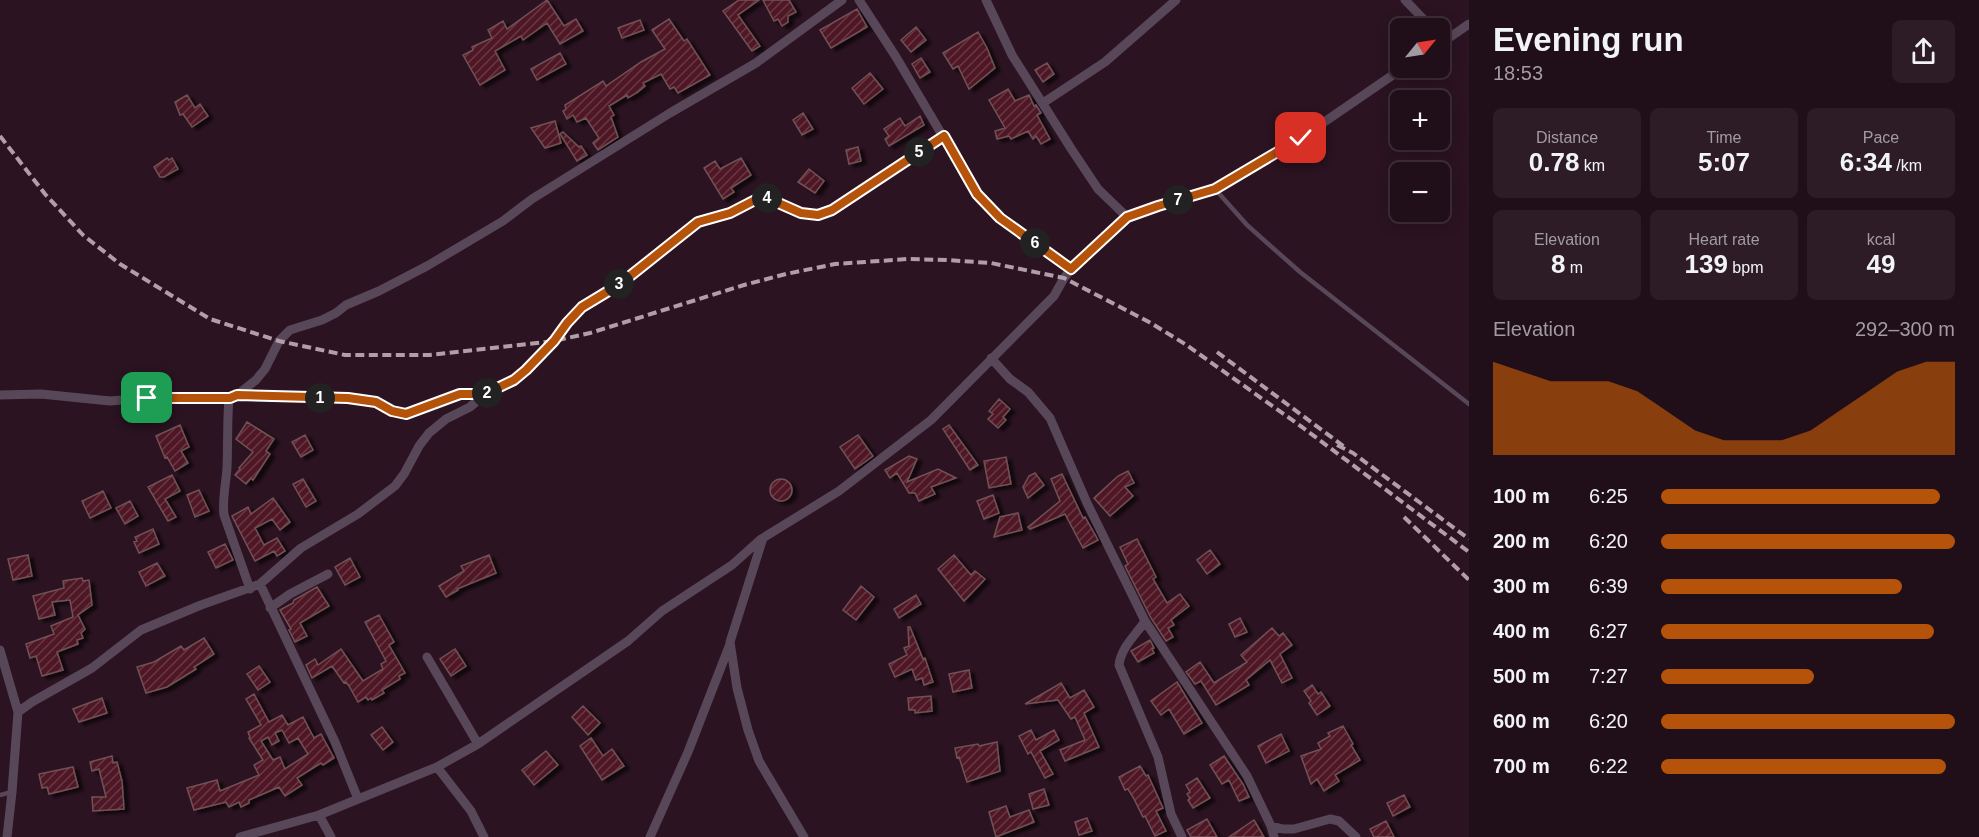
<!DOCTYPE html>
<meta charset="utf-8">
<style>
body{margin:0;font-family:Arial,sans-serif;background:#2d1c26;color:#f1f3f6;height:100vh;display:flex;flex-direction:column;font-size:22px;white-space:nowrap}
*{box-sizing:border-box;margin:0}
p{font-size:20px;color:#a29ca2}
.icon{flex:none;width:33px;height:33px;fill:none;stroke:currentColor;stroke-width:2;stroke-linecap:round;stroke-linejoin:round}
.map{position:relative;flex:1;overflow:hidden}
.sheet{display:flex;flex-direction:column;background:#200e19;width:510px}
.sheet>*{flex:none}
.needle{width:39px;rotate:60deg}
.controls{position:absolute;left:1390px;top:18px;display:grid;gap:12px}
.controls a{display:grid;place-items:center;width:60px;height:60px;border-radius:9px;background:#200e19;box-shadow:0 3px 15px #0003,0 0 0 2px #3d2e38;font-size:30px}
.pin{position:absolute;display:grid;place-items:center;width:51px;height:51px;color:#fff;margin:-26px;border-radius:12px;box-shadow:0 3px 9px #0006}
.km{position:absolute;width:30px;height:30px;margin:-15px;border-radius:50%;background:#222;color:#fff;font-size:16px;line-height:30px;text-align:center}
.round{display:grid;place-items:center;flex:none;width:63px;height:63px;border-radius:9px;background:#2d1c26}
.overview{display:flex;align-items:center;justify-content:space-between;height:102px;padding:0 24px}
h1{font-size:33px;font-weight:700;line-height:45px}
.stats{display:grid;grid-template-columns:repeat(3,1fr);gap:9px;height:102px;padding:6px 24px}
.stats div{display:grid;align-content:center;border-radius:9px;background:#2d1c26;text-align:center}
.stats b{font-size:26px;font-weight:700}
.stats small{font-size:16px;font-weight:400}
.stats p{font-size:16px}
.chart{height:168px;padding:12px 24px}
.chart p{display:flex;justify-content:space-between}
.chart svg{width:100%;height:108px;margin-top:6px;fill:#b45309;opacity:.7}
ul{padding:0 24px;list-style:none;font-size:20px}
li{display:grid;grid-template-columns:96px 72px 1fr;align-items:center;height:45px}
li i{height:15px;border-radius:8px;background:#b45309}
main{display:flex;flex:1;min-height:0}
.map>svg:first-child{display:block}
.building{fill:url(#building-hatch);stroke:#725156;stroke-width:1.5;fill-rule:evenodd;filter:url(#shadow)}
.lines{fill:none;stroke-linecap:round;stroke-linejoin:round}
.lane{stroke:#584759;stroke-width:4.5}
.street{stroke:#584759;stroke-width:9}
.rail{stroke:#b19ea8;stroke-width:4;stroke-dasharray:9 4.5;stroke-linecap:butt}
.route-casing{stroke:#fff;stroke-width:12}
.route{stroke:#b45309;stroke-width:8}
</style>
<main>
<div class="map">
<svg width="1469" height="837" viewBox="0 0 1469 837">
<defs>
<pattern id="building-hatch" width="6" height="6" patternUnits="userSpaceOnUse" patternTransform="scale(1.5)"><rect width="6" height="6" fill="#4f1825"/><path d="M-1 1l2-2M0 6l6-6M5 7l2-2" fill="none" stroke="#683944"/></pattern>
<filter id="shadow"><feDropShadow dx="5" dy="3" stdDeviation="1.5" flood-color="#0009"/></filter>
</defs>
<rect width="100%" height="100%" fill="#2b1321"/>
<!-- building -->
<path class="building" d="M547 0 564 26 576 19 583 31 560 44 547 23 523 40 521 36 495 51 505 70 480 85 463 55 473 50 472 47 492 38 488 30 503 21 507 29Z
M739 0H759L738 15 760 46 752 51 723 11Z
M763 0H789L796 12 788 16V22L782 26 778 19 774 21Z
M857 9 867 27 831 48 820 30Z
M669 19 684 41 687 39 710 75 678 93 674 87 670 89 661 74 643 83 645 86 638 92 628 98 627 95 609 106 614 115 611 117 618 137 598 150 593 143 599 138 586 118 577 122 573 115 567 119 563 111 566 109 565 105 603 81 606 86 641 62 665 49 652 30Z
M640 20 644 30 622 38 618 28Z
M916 27 926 40 911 52 901 40Z
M978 32 987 48 995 68 969 89 958 66 953 69 943 53Z
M560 53 566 64 537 80 531 69Z
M921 58 930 72 920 78 912 64Z
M1047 63 1054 74 1043 82 1035 70Z
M870 73 883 89 864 104 852 88Z
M1008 89 1015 101 1029 95 1034 106 1036 105 1041 113 1037 115 1050 139 1041 144 1036 136 1033 139 1028 131 1011 139 1009 136 997 139 995 131 1005 128 989 100Z
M187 95 195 108 200 104 208 116 192 127 183 114 180 115 175 102Z
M803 113 813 129 802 135 793 120Z
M920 116 924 125 889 146 885 139 889 136 884 129 900 118 905 126Z
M555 121 561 143 545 148 531 128Z
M563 132 579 147 581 146 587 155 577 161 560 134Z
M858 147 861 161 849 164 846 150Z
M167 158 169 160 172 158 178 169 164 177H160L154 167Z
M741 158 751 175 731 188 734 192 723 199 704 168 715 161 720 169Z
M809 169 824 181 815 193 798 182Z
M999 399 1010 409 1003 417 1006 420 998 428 988 419 993 414 989 411Z
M247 422 274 439 266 451 270 454 253 480 251 478 246 484 235 475 240 469 239 468 253 452 236 439Z
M180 425 189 447 181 451 188 463 175 471 167 457 165 458 156 436Z
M949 425 978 465 970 470 943 429Z
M305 435 313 450 301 457 292 442Z
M858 435 873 456 855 469 840 447Z
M909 456 917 459 907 482 938 469 956 478 931 487 935 494 919 501 915 493H909L897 473 890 478 885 470Z
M1006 457 1011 484 989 488 984 461Z
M1128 471 1134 483 1125 487 1133 496 1110 516 1094 498 1118 476Z
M1035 473 1044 485 1028 498 1023 487 1029 476Z
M1062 474 1083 518 1085 517 1098 540 1083 548 1065 514 1030 529 1028 527 1060 501 1051 479Z
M172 475 180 491 165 499 176 517 168 521 148 487Z
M303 479 316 501 306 507 293 484Z
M770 490a11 11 0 1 1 22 0a11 11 0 1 1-22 0Z
M199 490 209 511 195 517 187 495Z
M103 491 111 508 90 518 82 501Z
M993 495 999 513 984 519 977 501Z
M273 498 290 522 280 530 272 519 255 528 264 545 277 538 285 551 277 556 274 551 255 561 232 516 248 507 251 514Z
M130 501 138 516 125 524 116 508Z
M1018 513 1022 530 994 537 1000 517Z
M153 529 159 544 139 553 134 542 137 541 135 537Z
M1137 539 1156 577 1153 579 1167 603 1180 594 1189 606 1171 620 1174 625 1168 628 1173 637 1166 641 1151 618 1125 566 1128 564 1120 547Z
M225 544 233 560 216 568 208 552Z
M1210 550 1220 564 1207 574 1197 560Z
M28 555 32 576 13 580 8 559Z
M489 555 496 573 457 589 458 590 446 597 439 586 464 571 461 566Z
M954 555 971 575 975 571 985 579 964 601 938 569Z
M350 558 360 577 345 585 335 567Z
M157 563 165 576 146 586 139 572Z
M82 578 83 581 89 580 92 605 78 615 85 629 81 633 83 638 77 640 78 644 57 652 63 670 42 676 36 656 30 658 26 644 54 634 51 626 73 617 70 600 52 602 55 615 39 619 33 596 64 588 63 581Z
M861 586 874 597 856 620 843 610Z
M317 587 329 606 300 623 307 636 295 642 289 630 291 629 280 610 293 603 294 600Z
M916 595 921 604 899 618 894 609Z
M379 615 394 642 389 645 405 673 399 676 400 679 382 690 384 693 372 700 371 698 368 700 366 697 358 702 349 686 346 682 344 683 332 666 312 678 306 665 315 659 318 665 341 649 363 681 383 669 381 664 386 661 365 622Z
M1240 618 1247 632 1235 637 1229 624Z
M908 627H910L923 659 925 658 933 682 924 685 922 678 916 680 912 669 895 677 889 664 907 655 904 648 909 646Z
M1272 628 1279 636 1283 633 1292 645 1280 654 1292 678 1282 683 1270 660 1246 680 1249 685 1216 705 1201 681 1195 684 1186 672 1200 662 1214 683 1247 662 1241 655Z
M204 638 214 654 194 667 196 669 167 687 146 693 137 667 154 662 181 646 184 650Z
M1150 640 1154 648 1152 649 1154 653 1138 662 1131 651Z
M455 649 466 666 451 676 440 659Z
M259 666 270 682 258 690 247 674Z
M969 670 972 688 953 692 949 674Z
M1177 682 1202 723 1184 734 1169 709 1161 715 1151 701Z
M1061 683 1070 698 1084 690 1094 707 1084 713 1099 747 1065 761 1060 750 1085 740 1075 717 1071 719 1058 700 1025 704Z
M1312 685 1318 694 1321 692 1330 706 1317 715 1309 703 1311 701 1304 691Z
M254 694 269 722 282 715 288 725 303 717 314 738 321 734 334 758 323 765 321 763 297 778 302 785 285 796 279 787 249 800V803L241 807 239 802 229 807 226 802 194 810 187 788 217 780 220 791 259 775 254 765 263 760 249 738 250 737 248 732 261 725 246 699ZM282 730 289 743 298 738 308 754 285 769 280 757 273 760 261 741 268 737 272 745 279 741 275 733Z
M931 696 932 711 915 713V710H909L908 698Z
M102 698 107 713 79 722 73 709Z
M583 706 600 723 588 735 572 717Z
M1343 726 1353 744 1351 745 1360 760 1335 775 1339 781 1324 791 1317 779 1311 784 1301 756 1321 749 1318 743 1330 736 1328 733Z
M382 727 393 742 383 750 371 735Z
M1031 730 1036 740 1054 730 1059 740 1040 751 1053 774 1045 778 1031 752 1028 754 1019 736Z
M1281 734 1289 751 1266 763 1258 746Z
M591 738 603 756 612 749 624 766 602 780 580 746Z
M997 742 1000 771 967 782 959 757 957 758 955 748 978 744 979 746Z
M546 751 558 765 534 785 522 770Z
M112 756 113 763 117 762 122 781 124 809 93 811 92 797H106L99 769 92 771 90 762Z
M1224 756 1243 784 1249 797 1239 801 1229 780 1222 784 1210 765Z
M1140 766 1146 776 1148 775 1163 808 1156 811 1166 831 1155 836 1145 816 1143 817 1133 797 1128 789 1125 790 1119 777Z
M73 767 78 787 49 794 47 787 42 788 39 774Z
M1197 778 1210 798 1193 808 1188 800 1190 798 1187 794 1190 792 1186 785Z
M1044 789 1049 805 1033 809 1029 794Z
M1404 795 1410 807 1393 816 1387 803Z
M1006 806 1010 817 1029 810 1034 822 996 837 989 812Z
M1087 818 1092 831 1079 835 1075 822Z
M1207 819 1217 837H1191L1187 830Z
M1254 820 1264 837H1229Z
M1386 821 1394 837H1374L1370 829Z"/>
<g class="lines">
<!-- lane -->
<path class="lane" d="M1215 189 1247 225 1300 272 1469 404
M0 795 12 792"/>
<!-- street -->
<path class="street" d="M859 0 896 57 977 194 1000 218 1071 269
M986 0 1012 55 1072 150 1098 189 1127 217
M1405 0 1432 28
M1440 44 1469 24
M1043 103 1105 62 1176 0
M991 358 1010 379 1028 392 1050 418 1087 503 1145 621 1247 776 1271 826 1274 837
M0 395 41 394 110 401 147 398H229L237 395 256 380 265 369 279 341 290 330 322 320 336 313 346 305 379 291 427 266 503 221 532 199 670 113 756 63 842 0
M237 395 348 398 376 402 391 411 406 414 460 394H485
M229 398C227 422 228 445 227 468 226 484 222 499 224 515L250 589
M260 584 335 742 358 799
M270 608 290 594 328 574
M1145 621C1136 635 1121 647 1119 665L1158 757 1171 814 1182 837
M0 650 18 712
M427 657 478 744
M437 767 471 811 484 837
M319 815 331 837
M1271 826 1283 829H1294L1330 819 1339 821 1356 837
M7 837 12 792 18 712 32 702 92 668 141 630 201 605 260 584 301 548 358 514 395 486 404 474 419 446 429 433 446 419 470 407 485 394 514 380 526 370 554 341 567 323 582 307 620 284 698 222 730 213 759 198H767L801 213 818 215 832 210 944 136
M240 837 319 815 437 767 478 744 628 641 662 611 732 565 761 539
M650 837 688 752 730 644
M804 837 759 761 748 730 737 688 730 642 763 538 839 491 931 420 1054 296 1064 278 1071 269 1127 217 1158 205 1215 189 1301 138 1403 68"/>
<!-- rail -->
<path class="rail" d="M0 136 45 194 83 235 120 264 210 319 279 341 345 355H429L554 341 590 333 744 285 786 274 835 264 908 259 946 260 991 263 1064 278 1149 322 1185 344 1302 427 1469 552
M1217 352 1346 448
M1337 445 1353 453 1469 539
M1404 517 1469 580"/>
</g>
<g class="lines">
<!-- route casing -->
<g class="route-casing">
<path id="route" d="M147 398H230L237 395 348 398 376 402 392 411 406 414 460 394H485L514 380 526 370 554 341 567 323 582 307 620 284 698 222 730 213 759 198H767L801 213 818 215 832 210 944 136 977 194 1000 218 1071 269 1127 217 1158 206 1215 189 1301 138"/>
</g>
<!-- route -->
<use href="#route" class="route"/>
</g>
</svg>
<div class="controls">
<a><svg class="needle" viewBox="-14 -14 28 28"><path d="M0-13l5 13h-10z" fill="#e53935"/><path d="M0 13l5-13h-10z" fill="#a29ca2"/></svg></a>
<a>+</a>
<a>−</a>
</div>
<div class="pin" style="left:147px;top:398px;background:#1e9e55"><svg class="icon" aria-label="arrive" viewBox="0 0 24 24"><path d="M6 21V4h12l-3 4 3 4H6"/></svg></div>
<div class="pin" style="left:1301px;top:138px;background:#d93025"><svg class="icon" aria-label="check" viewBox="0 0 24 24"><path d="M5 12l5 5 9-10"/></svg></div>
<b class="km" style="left:320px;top:398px">1</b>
<b class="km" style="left:487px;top:393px">2</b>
<b class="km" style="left:619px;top:284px">3</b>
<b class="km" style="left:767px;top:198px">4</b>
<b class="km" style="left:919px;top:152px">5</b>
<b class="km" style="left:1035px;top:243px">6</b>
<b class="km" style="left:1178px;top:200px">7</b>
</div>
<section class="sheet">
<div class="overview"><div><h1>Evening run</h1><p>18:53</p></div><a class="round"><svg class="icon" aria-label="share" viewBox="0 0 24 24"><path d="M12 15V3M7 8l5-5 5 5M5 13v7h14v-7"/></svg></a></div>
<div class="stats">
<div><p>Distance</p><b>0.78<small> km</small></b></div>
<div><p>Time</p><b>5:07</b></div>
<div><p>Pace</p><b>6:34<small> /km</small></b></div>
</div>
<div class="stats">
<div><p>Elevation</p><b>8<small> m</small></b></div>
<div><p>Heart rate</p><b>139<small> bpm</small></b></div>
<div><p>kcal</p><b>49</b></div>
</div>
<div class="chart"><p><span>Elevation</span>292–300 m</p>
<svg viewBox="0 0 160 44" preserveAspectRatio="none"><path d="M0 44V6L10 10L20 14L30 14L40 14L50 18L60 26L70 34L80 38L90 38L100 38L110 34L120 26L130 18L140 10L150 6L160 6V44z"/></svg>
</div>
<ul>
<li><b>100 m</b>6:25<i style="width:95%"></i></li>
<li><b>200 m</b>6:20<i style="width:100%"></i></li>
<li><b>300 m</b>6:39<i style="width:82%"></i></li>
<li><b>400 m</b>6:27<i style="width:93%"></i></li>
<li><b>500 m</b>7:27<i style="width:52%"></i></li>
<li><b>600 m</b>6:20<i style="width:100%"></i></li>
<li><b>700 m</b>6:22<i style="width:97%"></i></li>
</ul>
</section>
</main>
